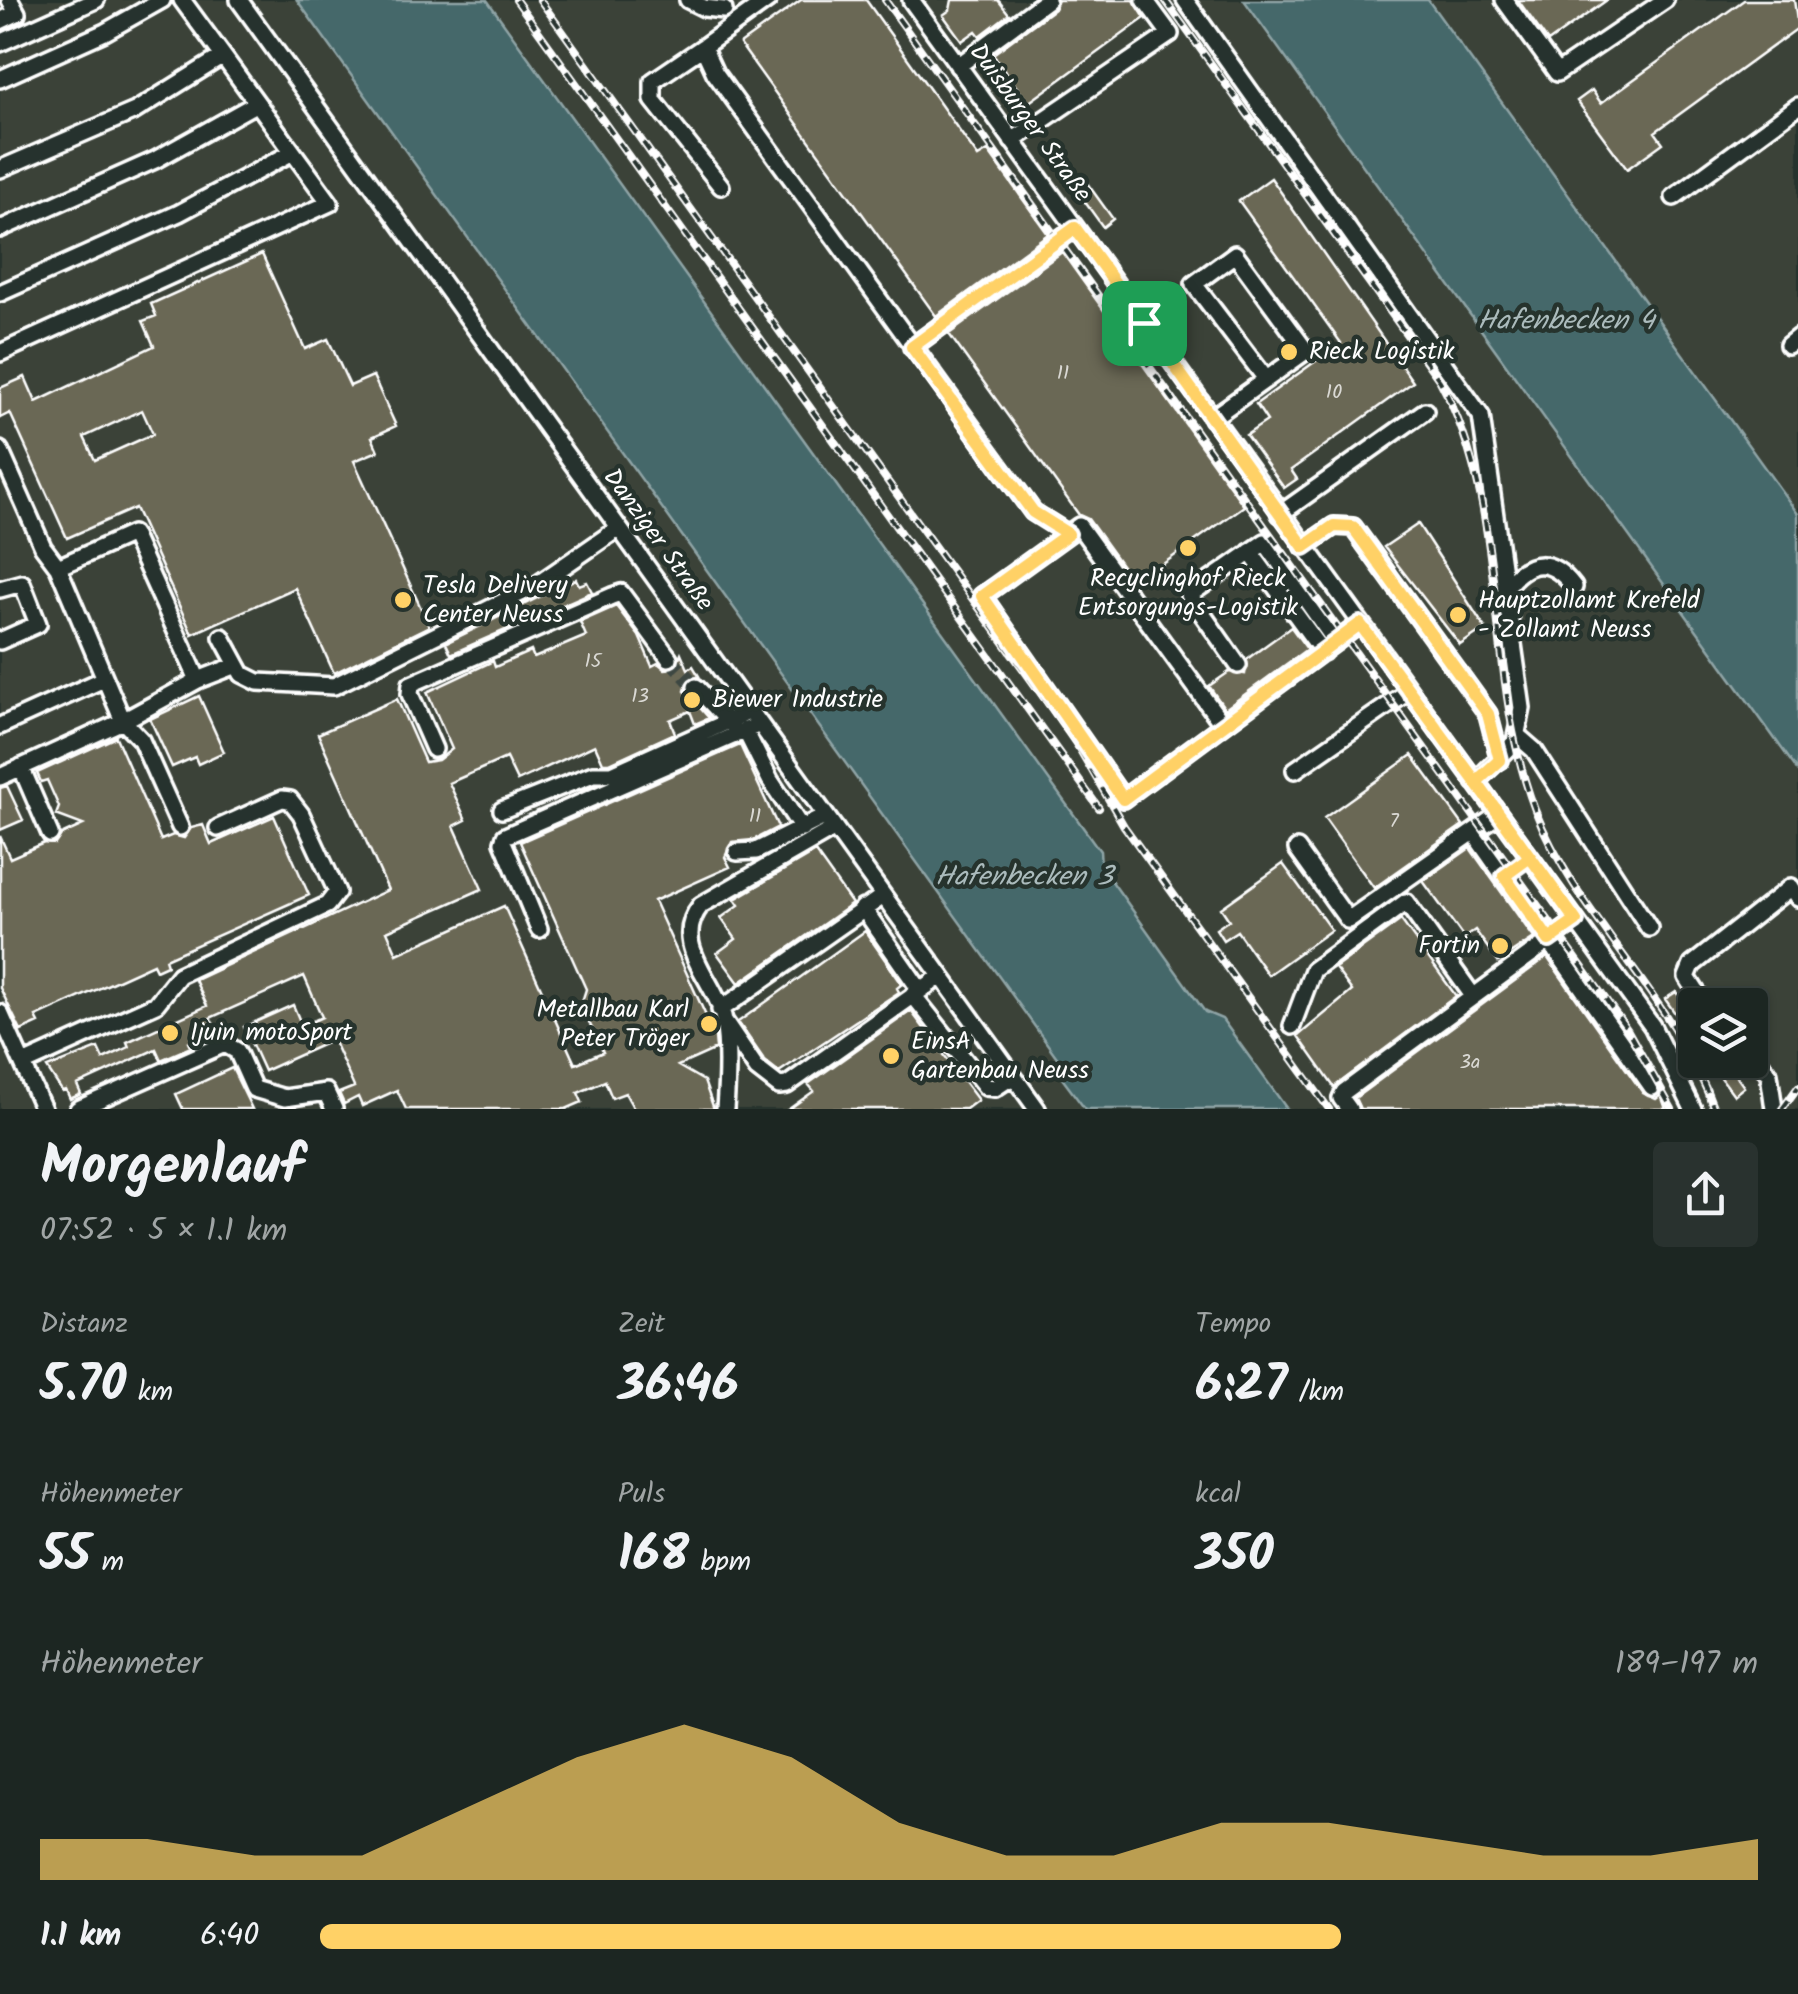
<!DOCTYPE html>
<html lang="de">
<meta charset="utf-8">
<style>
body{margin:0;font-family:Kalam,sans-serif;background:#29322f;color:#f1f3f6;height:100vh;display:flex;flex-direction:column;font-size:38px;white-space:nowrap}
*{box-sizing:border-box;margin:0}
p{font-size:32px;color:#a0a5a5}
.icon{flex:none;width:55px;height:55px;fill:none;stroke:currentColor;stroke-width:2;stroke-linecap:round;stroke-linejoin:round}
.map{position:relative;height:1109px;overflow:hidden}
.details{display:flex;flex-direction:column;background:#1c2622;flex:1}
.details>*{flex:none}
.fabs{position:absolute;left:1678px;top:988px;display:grid;gap:20px}
.fabs a{display:grid;place-items:center;width:90px;height:90px;border-radius:10px;background:#1c2622;box-shadow:0 2px 8px #0004,0 0 0 2px #3a4340;font-size:50px}
.pin{position:absolute;display:grid;place-items:center;width:85px;height:85px;color:#fff;margin:-42px;border-radius:20px;box-shadow:0 5px 15px #0006}
.round{display:grid;place-items:center;flex:none;width:105px;height:105px;border-radius:10px;background:#29322f}
.head{display:flex;align-items:center;justify-content:space-between;height:170px;padding:0 40px}
h1{font-size:55px;font-weight:600;line-height:75px}
.stats{display:grid;grid-template-columns:repeat(3,1fr);gap:15px;height:170px;padding:10px 40px}
.stats div{display:grid;align-content:center}
.stats b{font-size:50px;font-weight:600}
.stats small{font-size:28px;font-weight:400}
.stats p{font-size:28px}
.chart{height:280px;padding:20px 40px}
.chart p{display:flex;justify-content:space-between}
.chart svg{width:100%;height:180px;margin-top:10px;fill:#ffd166;opacity:.7}
ul{padding:0 40px;list-style:none;font-size:32px}
li{display:grid;grid-template-columns:160px 120px 1fr;align-items:center;height:75px}
li i{height:25px;border-radius:12px;background:#ffd166}
.map>svg:first-child{display:block}
.built{fill:#3b4339;fill-rule:evenodd}
.water{fill:#44676a;stroke:#8fa4a6;stroke-width:2.5}
.building{fill:#6b6754;stroke:#fff;stroke-width:2.5;fill-rule:evenodd}
.lines{fill:none;stroke-linecap:round;stroke-linejoin:round}
.minor-tunnel{stroke:#3c4742;stroke-width:15;stroke-dasharray:15 8;stroke-linecap:butt}
.minor-casing{stroke:#fff;stroke-width:22}
.minor{stroke:#26332d;stroke-width:15}
.rail-casing{stroke:#fff;stroke-width:8}
.rail{stroke:#26332d;stroke-width:4;stroke-dasharray:11;stroke-linecap:butt}
.route-casing{stroke:#fff;stroke-width:20}
.route{stroke:#ffd166;stroke-width:12}
.poi-dot{fill:#ffd166;stroke:#26332d;stroke-width:4}
.labels{text-anchor:middle;dominant-baseline:central;stroke-width:9;stroke-linejoin:round;paint-order:stroke}
.number-label{font-size:20px;fill:#dad9d4}
.street-label{font-size:25px;fill:#fff;stroke:#26332d}
.poi-label{font-size:25px;fill:#fff;stroke:#26332d;text-anchor:start}
.water-label{font-size:28px;font-style:italic;fill:#abbbbc;stroke:#26332d}
</style>
<div class="map">
<svg width="1798" height="1109" viewBox="0 0 1798 1109">
<rect width="100%" height="100%" fill="#26332d"/>
<filter id="ink" filterUnits="userSpaceOnUse"><feTurbulence type="fractalNoise" baseFrequency=".01" numOctaves="2"/><feDisplacementMap in="SourceGraphic" scale="20" xChannelSelector="R" yChannelSelector="G"/><feConvolveMatrix kernelMatrix="1 2 1 2 8 2 1 2 1" color-interpolation-filters="sRGB"/></filter>
<g filter="url(#ink)">
<!-- built -->
<path class="built" d="M0 0H297L1061 1064 1058 1073 1085 1109H0Z
M487 0H1244L1798 771V1109H1287L1222 1020 1205 1013 1101 866 1099 850ZM1695 1005H1750V1060H1695Z
M1428 0H1798V514L1520 127Z"/>
<!-- water -->
<path class="water" d="M297 0H487L1100 851 1101 866 1205 1012 1222 1019 1287 1109H1085L1058 1073 1061 1063Z
M1244 0H1428L1798 514V771Z"/>
<!-- building -->
<path class="building" d="M801 0H866L978 157 988 151 1048 234 936 316 740 44Z
M952 0H998L1009 14 980 36 976 31 962 41 943 15 950 10Z
M1058 0H1134L1145 18 1028 103 993 54 1054 9Z
M1518 0H1607L1548 42Z
M1744 0H1794L1798 28 1655 132 1663 143 1627 169 1577 101 1592 90 1601 103Z
M1082 176 1113 219 1103 227 1072 184Z
M1271 178 1413 382 1291 470 1297 479 1284 488 1246 435 1267 421 1256 404 1341 343 1239 201Z
M1062 252 1244 506 1135 584 1088 519 1079 515 949 334Z
M262 254 305 349 328 339 350 386 373 376 396 426 372 437 378 451 354 461 429 626 334 673 295 588 192 634 135 508 67 538 10 413 0 418V388L25 377 36 402 154 346 143 321 156 316 151 304ZM142 410 153 434 95 460 84 437Z
M1418 524 1485 628 1460 645 1384 547Z
M576 579 579 585 587 582 592 592 451 654 446 643Z
M616 606 639 636 652 666 658 663 665 669 675 668 681 653 688 669 693 666 699 676 688 680 685 691 709 718 695 724 690 711 670 720 675 733 610 763H603L595 745 517 781 506 758 449 783 466 820 454 826 482 889 387 931 397 954 504 906 575 1064 603 1052 581 1005 586 989 520 842 740 745 778 827 753 840 732 842 725 857 730 867 654 901 715 1036 716 1049 678 1066 704 1081 714 1109H634L625 1093 612 1098 605 1081 578 1093 582 1102 566 1109H406L397 1090 362 1106 358 1097 344 1104 339 1093 354 1087 333 1040 264 1071 244 1027 293 1005 302 1026 322 1017 304 976 210 1018 213 1023 196 1031 199 1037 189 1042 191 1047 161 1060 156 1049 77 1085 81 1094 70 1099 66 1090 62 1091 47 1068 98 1048 103 1059 129 1047 127 1042 207 1006 195 980 388 890 318 734 397 699 425 762 438 760 452 749 427 692 493 661 495 667 531 651 534 658 586 636 580 622Z
M1291 627 1307 649 1225 709 1209 686 1229 672 1245 674 1247 659Z
M199 696 224 752 198 764 195 757 172 767 150 719Z
M116 737 161 840 173 835 184 838 191 828 203 825 211 844 274 816 309 895 165 959 167 965 156 970 153 964 36 1017 39 1023 21 1031 0 988V836L10 858 44 843 55 844 61 835 83 825 56 815 59 807 47 780 41 782 37 773Z
M1412 755 1463 825 1374 888 1324 818Z
M7 786 23 820 0 830V788Z
M1470 848 1534 938 1498 962 1475 930 1464 938 1423 881Z
M815 852 852 904 739 983 717 953 736 939 721 918 739 905 735 899Z
M1283 864 1331 930 1268 975 1237 931 1223 940 1216 929 1229 920 1221 908Z
M1401 920 1456 996 1334 1087 1298 1036 1352 991 1335 968Z
M865 931 902 984 897 988 899 992 779 1072 765 1061 738 1022Z
M1547 957 1643 1093 1656 1099 1661 1095 1666 1109H1360L1355 1098Z
M1676 992 1695 1019V1041L1665 999Z
M911 1011 978 1100 966 1109H789L814 1091 808 1084Z
M1708 1060H1725L1744 1087 1734 1095Z
M232 1068 252 1109H183L176 1094Z"/>
<g class="lines">
<!-- minor-tunnel -->
<path class="minor-tunnel" d="M669 658 696 687"/>
<!-- minor casing -->
<g class="minor-casing">
<path id="minor" d="M182 0 223 56
M239 0 1037 1109
M688 0 704 8 724 10
M768 0 703 47 715 73 1033 512 1068 534
M911 0 1652 1026 1693 1109
M1185 0 1481 416 1522 708 1515 742 1475 782
M1504 0 1557 73 1665 0
M0 21 17 13 10 0
M0 43 96 0
M703 47 653 81V100L721 186
M958 66 1047 0
M0 79 105 32 162 0
M1012 141 1170 34 1145 0
M0 169 135 111 223 56 330 203 0 353
M1674 197 1798 106
M0 229 155 160 257 103
M0 293 179 213 293 152
M1788 345 1798 337
M912 347 1075 228
M1212 418 1306 351 1235 254 1194 284 1266 379
M0 450 43 547 58 567
M1280 514 1425 411
M1304 547 1334 526 1353 527 1488 714 1500 760
M1250 552 1323 652
M1506 587C1529 558 1551 557 1574 587
M0 589 22 583 38 624 0 641
M222 637 242 674 258 682 334 686 535 586 619 528
M1238 665 1189 595 1265 542 1336 642
M198 680 237 665
M696 687 733 726
M1223 725 1123 799 982 596 1079 526 1223 725 1360 624
M0 726 104 679
M745 730 770 780 802 829
M1519 737 1534 750 1649 928
M434 749 410 694 411 684 612 596 621 593 669 658
M21 767 50 834
M1295 770 1409 691
M0 777 123 721 198 680 132 534 58 567 123 721 141 740 180 827
M502 810 593 774H612L751 711
M1480 842 1652 1087
M1297 849 1348 920 1499 814
M737 852 756 851 826 816
M863 908 920 990
M539 929 503 842 505 836 760 724
M913 995 986 1087 995 1088 1013 1076
M1705 1005 1687 977 1692 965 1791 887 1798 898
M720 1010 883 896
M0 1013 43 1109
M725 1022 757 1069 779 1086 787 1085 941 976
M1292 1026 1313 970 1406 902 1473 996
M1750 1051 1769 1074 1774 1109
M23 1064 156 1004 179 975 327 905 337 892 301 814 290 800 282 799 218 828
M78 1109 225 1044 237 1051 254 1089 285 1098 326 1092 334 1109
M725 1109C727 1082 729 1048 724 1021 718 981 668 946 701 905L835 828
M1349 1109 1341 1098 1344 1092 1576 921"/>
</g>
<!-- minor -->
<use href="#minor" class="minor"/>
<!-- rail casing -->
<g class="rail-casing">
<path id="rail" d="M516 0 1099 808
M540 0 1073 738 1124 826 1329 1109
M885 0 1627 1029 1672 1109
M1165 0 1440 381C1512 513 1482 671 1535 810 1578 919 1674 997 1714 1109
M1782 1109 1798 1087"/>
</g>
<!-- rail -->
<use href="#rail" class="rail"/>
</g>
</g>
<g class="lines" filter="url(#ink)">
<!-- route casing -->
<g class="route-casing">
<path id="route" d="M1144 323 1075 228 912 347 1033 512 1068 534 982 596 1123 799 1360 624C1433 723 1505 821 1576 921L1549 940 1504 876 1530 857 1476 782 1500 760 1488 714 1353 527 1334 526 1304 547 1144 323"/>
</g>
<!-- route -->
<use href="#route" class="route"/>
</g>
<!-- markers -->
<g class="poi-dot">
<circle cx="1289" cy="352" r="10"/>
<circle cx="1188" cy="548" r="10"/>
<circle cx="403" cy="600" r="10"/>
<circle cx="1458" cy="615" r="10"/>
<circle cx="692" cy="700" r="10"/>
<circle cx="1500" cy="946" r="10"/>
<circle cx="709" cy="1024" r="10"/>
<circle cx="170" cy="1033" r="10"/>
<circle cx="891" cy="1056" r="10"/>
</g>
<g class="labels">
<!-- number labels -->
<g class="number-label">
<text x="1063" y="374">11</text>
<text x="1334" y="393">10</text>
<text x="593" y="662">15</text>
<text x="640" y="697">13</text>
<text x="755" y="817">11</text>
<text x="1394" y="822">7</text>
<text x="1470" y="1063">3a</text>
</g>
<!-- street labels -->
<g class="street-label">
<text transform="translate(1030 123) rotate(54)">Duisburger Straße</text>
<text transform="translate(658 540) rotate(54)">Danziger Straße</text>
</g>
<!-- poi labels -->
<g class="poi-label">
<text x="1309" y="352">Rieck Logistik</text>
<text x="1188" y="579" text-anchor="middle">Recyclinghof Rieck<tspan x="1188" dy="29">Entsorgungs-Logistik</tspan></text>
<text x="423" y="586">Tesla Delivery<tspan x="423" dy="29">Center Neuss</tspan></text>
<text x="1478" y="601">Hauptzollamt Krefeld<tspan x="1478" dy="29">- Zollamt Neuss</tspan></text>
<text x="712" y="700">Biewer Industrie</text>
<text x="1480" y="946" text-anchor="end">Fortin</text>
<text x="689" y="1010" text-anchor="end">Metallbau Karl<tspan x="689" dy="29">Peter Tröger</tspan></text>
<text x="190" y="1033">Ijuin motoSport</text>
<text x="911" y="1042">EinsA<tspan x="911" dy="29">Gartenbau Neuss</tspan></text>
</g>
<!-- water labels -->
<g class="water-label">
<text x="1566" y="321">Hafenbecken 4</text>
<text x="1024" y="877">Hafenbecken 3</text>
</g>
</g>
</svg>
<div class="fabs">
<a><svg class="icon" aria-label="layers" viewBox="0 0 24 24"><path d="M12 4l9 5-9 5-9-5zM3 14l9 5 9-5"/></svg></a>
</div>
<div class="pin" style="left:1144px;top:323px;background:#1e9e55"><svg class="icon" aria-label="arrive" viewBox="0 0 24 24"><path d="M6 21V4h12l-3 4 3 4H6"/></svg></div>
</div>
<section class="details">
<div class="head"><div><h1>Morgenlauf</h1><p>07:52 · 5 × 1.1 km</p></div><a class="round"><svg class="icon" aria-label="share" viewBox="0 0 24 24"><path d="M12 15V3M7 8l5-5 5 5M5 13v7h14v-7"/></svg></a></div>
<div class="stats">
<div><p>Distanz</p><b>5.70<small> km</small></b></div>
<div><p>Zeit</p><b>36:46</b></div>
<div><p>Tempo</p><b>6:27<small> /km</small></b></div>
</div>
<div class="stats">
<div><p>Höhenmeter</p><b>55<small> m</small></b></div>
<div><p>Puls</p><b>168<small> bpm</small></b></div>
<div><p>kcal</p><b>350</b></div>
</div>
<div class="chart"><p><span>Höhenmeter</span>189–197 m</p>
<svg viewBox="0 0 160 44" preserveAspectRatio="none"><path d="M0 44V34L10 34L20 38L30 38L40 26L50 14L60 6L70 14L80 30L90 38L100 38L110 30L120 30L130 34L140 38L150 38L160 34V44z"/></svg>
</div>
<ul>
<li><b>1.1 km</b>6:40<i style="width:71%"></i></li>
</ul>
</section>
